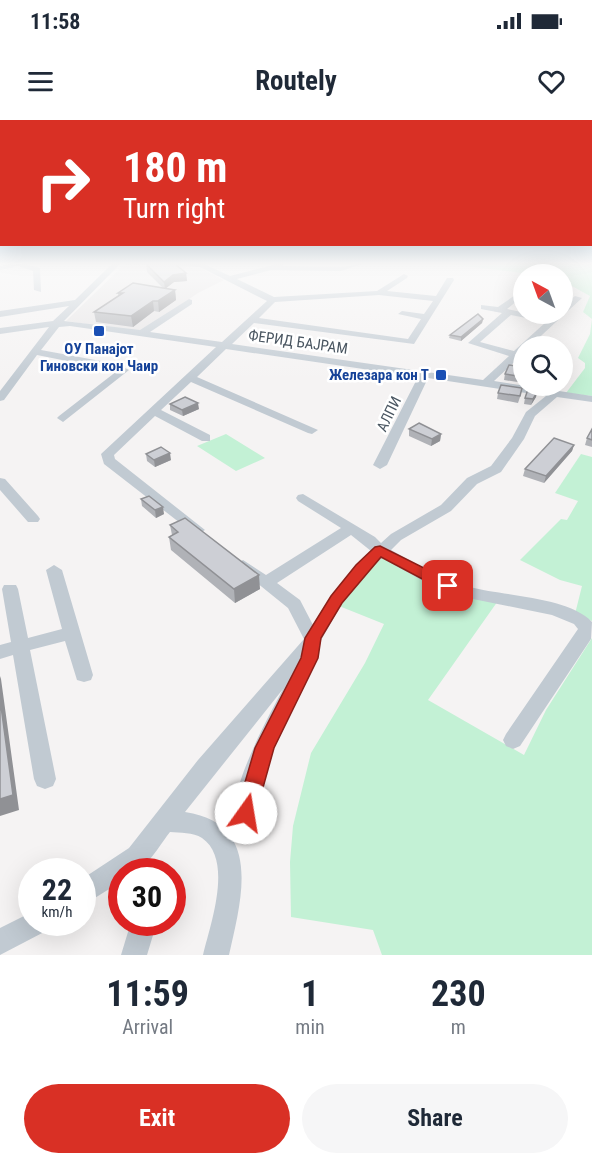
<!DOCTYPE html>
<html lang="en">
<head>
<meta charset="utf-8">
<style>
  body { margin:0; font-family:"Roboto Condensed",sans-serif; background:#f6f6f7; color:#1f2937; height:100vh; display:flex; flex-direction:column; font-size:22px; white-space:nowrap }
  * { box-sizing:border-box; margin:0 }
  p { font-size:20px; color:#747a83 }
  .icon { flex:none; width:33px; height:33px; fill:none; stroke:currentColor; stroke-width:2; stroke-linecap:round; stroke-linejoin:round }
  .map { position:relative; height:835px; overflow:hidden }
  .side { display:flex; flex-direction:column; background:#fff; flex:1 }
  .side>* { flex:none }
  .hud { position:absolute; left:0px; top:0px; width:592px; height:126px; box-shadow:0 6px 24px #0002; background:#d93025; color:#fff; overflow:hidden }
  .needle { width:39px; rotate:319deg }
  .fabs { position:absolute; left:513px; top:144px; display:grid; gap:12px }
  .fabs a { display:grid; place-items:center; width:60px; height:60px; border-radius:50%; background:#fff; box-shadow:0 6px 24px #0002; font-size:30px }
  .speed { position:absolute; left:18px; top:738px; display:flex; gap:12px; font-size:30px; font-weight:700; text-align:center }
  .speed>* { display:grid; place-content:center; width:78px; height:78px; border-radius:50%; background:#fff; box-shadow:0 6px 24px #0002; line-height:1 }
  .speed small { font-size:15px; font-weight:400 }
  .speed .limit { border:9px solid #d22; background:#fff; color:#111 }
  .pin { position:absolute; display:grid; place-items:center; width:51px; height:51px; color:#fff; margin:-26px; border-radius:12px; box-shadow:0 3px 9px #0006 }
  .me { position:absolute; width:66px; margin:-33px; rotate:13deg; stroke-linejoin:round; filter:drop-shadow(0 0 4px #0008) }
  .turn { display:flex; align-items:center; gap:21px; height:126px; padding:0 24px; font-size:27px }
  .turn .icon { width:78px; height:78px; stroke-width:2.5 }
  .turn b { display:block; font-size:42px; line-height:51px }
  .eta { display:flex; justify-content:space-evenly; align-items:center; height:102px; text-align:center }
  .eta b { font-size:36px; font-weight:700; line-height:42px }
  .primary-button { display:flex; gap:12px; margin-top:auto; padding:12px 24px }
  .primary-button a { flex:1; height:69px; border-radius:36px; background:#d93025; color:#fff; font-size:24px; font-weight:700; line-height:69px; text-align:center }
  .primary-button a+a { background:#f6f6f7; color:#1f2937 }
  .status { display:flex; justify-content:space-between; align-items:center; height:42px; padding:0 30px; background:#fff; direction:ltr }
  .status svg { height:16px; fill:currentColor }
  header { display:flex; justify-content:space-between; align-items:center; height:78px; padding:0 24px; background:#fff; font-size:27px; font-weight:700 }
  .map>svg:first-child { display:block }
  .education { fill:#e6e4e5 }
  .green { fill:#c3f1d5 }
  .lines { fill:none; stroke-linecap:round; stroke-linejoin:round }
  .minor { fill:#c1cad2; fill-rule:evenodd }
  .wall { fill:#b0b2b7 }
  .shaded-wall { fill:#909195 }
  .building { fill:#cdcfd5; stroke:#909195; stroke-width:1.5 }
  .route { fill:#d93025; stroke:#8d1f18; stroke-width:1.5 }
  .transit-dot { fill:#1a4fb4; stroke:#fff; stroke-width:2 }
  .labels { text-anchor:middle; stroke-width:5; stroke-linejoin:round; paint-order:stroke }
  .far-street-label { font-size:15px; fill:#4a5661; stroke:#fff }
  .far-transit-label { font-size:15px; font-weight:bold; fill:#164399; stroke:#fff }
</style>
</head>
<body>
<div class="status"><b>11:58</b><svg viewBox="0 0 49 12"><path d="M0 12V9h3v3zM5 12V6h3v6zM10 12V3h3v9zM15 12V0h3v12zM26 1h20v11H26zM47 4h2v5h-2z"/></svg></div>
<header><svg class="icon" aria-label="menu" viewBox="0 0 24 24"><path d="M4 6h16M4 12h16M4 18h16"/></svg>Routely<svg class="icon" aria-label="heart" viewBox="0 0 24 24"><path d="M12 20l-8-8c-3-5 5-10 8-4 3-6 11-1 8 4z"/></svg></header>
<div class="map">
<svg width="592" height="835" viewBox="0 0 592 835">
  <rect width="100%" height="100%" fill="#f5f3f3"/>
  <path class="education" d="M125 144H154L202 149 224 160 198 173 141 212 66 201Z"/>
  <path class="green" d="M449 144H592V276L566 273 585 248V243L578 238 590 214 592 199 583 192 590 176 563 161 562 154H530Z
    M226 314 265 338 236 351 197 326Z
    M581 334 592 337V501L575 494 582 466 560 460 520 440 561 399 567 400 578 381 555 373Z
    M380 431 438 462 500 478 428 580 524 635 546 590 592 518V835H382L373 810 291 797 290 742 293 706 311 633 365 543 384 504 334 484Z"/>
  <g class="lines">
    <path class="minor" d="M9 144H25L40 148 41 172 34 170 33 151 18 146 0 150V146Z
      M112 144H120L64 201 140 210 189 179 192 180V184L150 212 222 222 267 181 200 147 178 146 174 144H204L230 156 277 144H283V146L341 147 362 144 341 151 271 150 237 159 274 177 377 171 404 154 408 156 407 158 387 171 436 176 447 158H453L454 160 414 224 254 203 232 224 483 260 509 236 468 223 502 193 481 189V185L498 187 521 171H524V175L507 189 551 198 556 194H562V187L575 176 582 178 530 226H524V233L494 261 592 276V282L557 277 535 296 524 319 501 352 477 364 451 391 401 420 391 430C416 444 442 459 470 467 503 476 569 477 592 502L591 519 520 626 513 629 506 626 503 620 506 614 578 509 574 504 552 495 468 478 432 466 382 438 367 453 342 483 319 524 318 538C293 587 262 638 258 693L264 695 267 703 264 711 256 714 242 710C239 706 236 702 235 697 230 667 268 597 283 569L185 692C264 704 241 780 229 835H203C210 805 234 740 202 718 193 712 180 713 170 712 155 731 147 752 122 752V761L82 786V759L129 728 198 640 304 519 288 488 235 445 243 440 266 455 341 408 298 381 296 378 298 375 303 374 375 417 381 423 391 414 441 385 467 358 491 346 512 318 526 292 546 276 428 258 387 345 380 349 373 345 418 257 226 229 197 257 318 310 312 314 308 313 191 262 161 290 210 315V321H202L155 296 114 335 115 339 205 410 198 414 193 413 104 344 101 334 216 227 70 206 59 207 41 230 117 244 129 250 63 302 57 298 59 296 117 251 37 235 4 280 0 281V271L49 207 0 214V208L53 201 69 186 0 197V191L75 180ZM379 175 433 181 424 194 402 191 398 194 421 199 408 219 259 198 275 182ZM511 195 546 202 514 231 480 222ZM351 415 371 431C347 453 329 477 313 505L300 480 277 463Z
      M0 358 5 359 38 396 40 399 38 402H28L0 370Z
      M54 445 62 450 93 555 91 560 84 562 77 560 65 521 30 530 56 659 53 666 45 669 37 666 34 659 13 535 0 539V525L11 522 2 469 4 465H16L18 469 28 518 62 509 46 450Z
      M32 792V802H50L46 811 0 835V808Z
      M131 802H157L147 835H121Z"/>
  </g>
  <path class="wall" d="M146 144 186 153 187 161 174 162 166 168 175 170 176 180 159 192 154 191 133 207 96 202 94 192 118 176V173L163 168 147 152Z
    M483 199 482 203 461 221 449 218 450 215Z
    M524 247V263L504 260 505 254Z
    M498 273 521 274 518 283 497 279Z
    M536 277 531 285 524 284 525 278Z
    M170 284 199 289 183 296 170 290Z
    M409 309 441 314 440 321 431 326 409 316Z
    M592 309V327L585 325 587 318Z
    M574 325 572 331 544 363 523 356 525 349Z
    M146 334 171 340 155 347 147 341Z
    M141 379 164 394 156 398 142 386Z
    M170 405 260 469 235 483 171 430 169 417 172 415Z"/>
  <path class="shaded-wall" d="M186 153 187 161 174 162 165 169 164 162 173 155Z
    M175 170 176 180 159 192 158 181Z
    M153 181 154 191 133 207 131 196Z
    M483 199 482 203 461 221V217Z
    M538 271 536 277 531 285 533 279Z
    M198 283 199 289 183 296 182 290Z
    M441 314 440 321 431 326 432 319Z
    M574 325 572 331 544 363 546 356Z
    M170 333 171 340 155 347 154 340Z
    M163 387 164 394 156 398 155 390Z
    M259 455 260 469 235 483 234 469Z
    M0 556 1 559 19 690 0 696Z"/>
  <path class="building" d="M146 144H175L186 153 173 155 164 162Z
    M133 163 175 170 158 181H153L131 196 94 192 123 173H118Z
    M478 194 483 199 461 217 450 215Z
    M509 245 524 247V257L505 254Z
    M501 265 522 268 520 276 498 273Z
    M528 269 538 271 533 279 525 278Z
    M185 277 198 283 182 290 170 284Z
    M419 303 441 314 432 319 409 309Z
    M592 309V320L587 318Z
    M554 318 574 325 546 356 525 349Z
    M161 327 170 333 154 340 146 334Z
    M149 376 163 387 155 390 141 379Z
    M185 398 259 455 234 469 169 417 178 412 170 405Z
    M0 579 13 675 0 679Z"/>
  <linearGradient id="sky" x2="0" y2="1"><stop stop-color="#85c3ea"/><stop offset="0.55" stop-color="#fafafa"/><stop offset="1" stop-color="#fafafa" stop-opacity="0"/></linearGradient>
  <rect width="592" height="261" fill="url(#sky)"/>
  <path class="route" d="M380 426 454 463 456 466 454 470H443L381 437 342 483 321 518 318 538 274 628 254 700 246 703 239 700 236 693 255 628 301 538 305 518 331 476 356 445 375 427Z"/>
  <g class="transit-dot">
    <rect x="93" y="205" width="12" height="12" rx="3"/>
    <rect x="435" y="249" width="12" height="12" rx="3"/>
  </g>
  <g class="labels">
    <g class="far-street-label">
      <text transform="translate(298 222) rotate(8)" y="5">ФЕРИД БАЈРАМ</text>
      <text transform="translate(389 294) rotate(-64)" y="5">АЛПИ</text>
    </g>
    <g class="far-transit-label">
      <text x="99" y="234">ОУ Панајот<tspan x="99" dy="17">Гиновски кон Чаир</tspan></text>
      <text x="429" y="260" text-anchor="end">Железара кон Т</text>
    </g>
  </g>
</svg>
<div class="fabs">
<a><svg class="needle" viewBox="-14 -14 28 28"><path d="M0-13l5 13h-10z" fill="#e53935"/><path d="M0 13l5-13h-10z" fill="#747a83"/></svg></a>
<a><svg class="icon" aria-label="search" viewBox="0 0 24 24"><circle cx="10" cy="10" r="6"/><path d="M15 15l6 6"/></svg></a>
</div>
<div class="speed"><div>22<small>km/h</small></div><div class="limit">30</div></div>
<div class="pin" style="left:448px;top:466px;background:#d93025"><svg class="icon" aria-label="arrive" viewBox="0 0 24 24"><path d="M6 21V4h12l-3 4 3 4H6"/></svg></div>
<svg class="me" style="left:246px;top:693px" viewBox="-20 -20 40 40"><circle r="19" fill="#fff"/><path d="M0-13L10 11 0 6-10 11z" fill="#d93025"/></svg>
<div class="hud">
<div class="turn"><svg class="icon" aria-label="right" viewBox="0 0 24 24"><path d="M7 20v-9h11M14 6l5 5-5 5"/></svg><div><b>180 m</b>Turn right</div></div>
</div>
</div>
<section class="side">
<div class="eta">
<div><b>11:59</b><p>Arrival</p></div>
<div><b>1</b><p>min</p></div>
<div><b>230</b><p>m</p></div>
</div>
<div class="primary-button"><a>Exit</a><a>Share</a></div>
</section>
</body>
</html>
